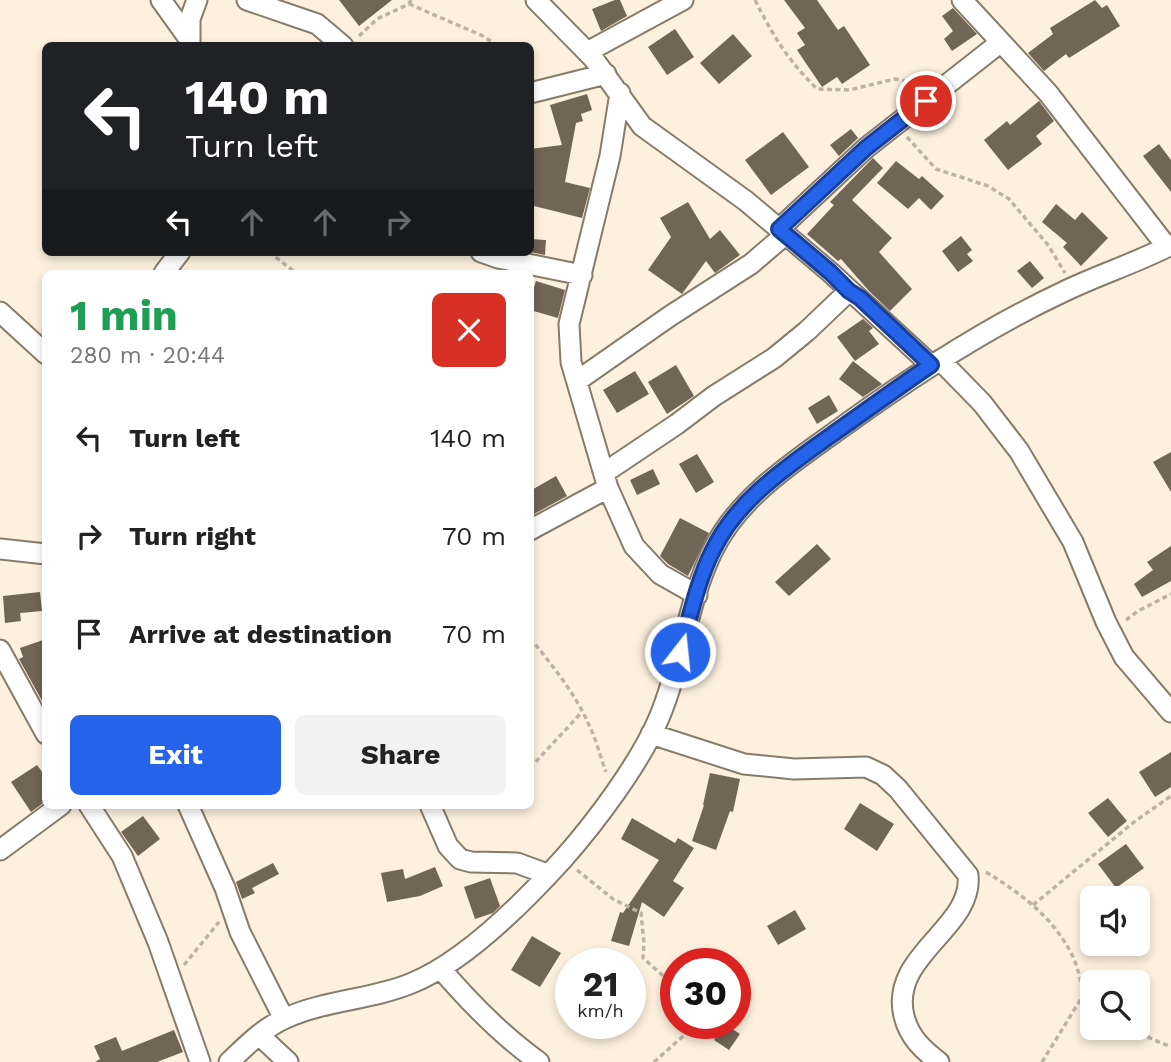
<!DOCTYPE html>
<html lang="en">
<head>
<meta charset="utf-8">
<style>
  body { margin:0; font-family:"Work Sans",sans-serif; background:#f2f2f2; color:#222; height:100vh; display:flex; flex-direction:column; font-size:26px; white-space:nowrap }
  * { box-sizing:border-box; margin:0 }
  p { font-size:23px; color:#767676 }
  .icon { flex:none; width:38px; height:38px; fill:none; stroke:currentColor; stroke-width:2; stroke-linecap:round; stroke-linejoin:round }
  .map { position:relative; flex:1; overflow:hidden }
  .drawer { position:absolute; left:42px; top:270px; width:492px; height:539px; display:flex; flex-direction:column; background:#fff; border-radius:10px; box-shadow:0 4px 10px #0003 }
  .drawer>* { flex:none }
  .banner { position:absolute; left:42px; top:42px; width:492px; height:214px; border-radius:10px; box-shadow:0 4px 10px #0003; background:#202124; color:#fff; overflow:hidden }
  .fabs { position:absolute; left:1080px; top:886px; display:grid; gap:14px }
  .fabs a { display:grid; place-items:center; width:70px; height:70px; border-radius:10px; background:#fff; box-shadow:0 4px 10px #0003; font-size:35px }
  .speed { position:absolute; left:555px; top:948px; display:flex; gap:14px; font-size:35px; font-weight:700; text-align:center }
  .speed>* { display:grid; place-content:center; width:91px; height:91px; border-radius:50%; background:#fff; box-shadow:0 4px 10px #0003; line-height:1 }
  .speed small { font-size:18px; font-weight:400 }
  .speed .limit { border:10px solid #d22; background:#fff; color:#111 }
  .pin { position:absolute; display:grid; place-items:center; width:60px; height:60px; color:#fff; margin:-30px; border:4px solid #fff; border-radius:50%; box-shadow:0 2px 7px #0007 }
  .me { position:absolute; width:77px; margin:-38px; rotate:16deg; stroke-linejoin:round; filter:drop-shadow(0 0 5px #0008) }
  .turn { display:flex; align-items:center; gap:24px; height:147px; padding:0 28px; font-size:32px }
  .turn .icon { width:91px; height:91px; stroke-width:2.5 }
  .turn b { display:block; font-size:49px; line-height:60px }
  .lanes { display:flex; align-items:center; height:66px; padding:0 28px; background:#0003; justify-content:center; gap:35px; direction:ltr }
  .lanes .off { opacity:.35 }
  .round { display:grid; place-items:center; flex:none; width:74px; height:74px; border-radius:10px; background:#f2f2f2 }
  .head { display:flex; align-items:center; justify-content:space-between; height:119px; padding:0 28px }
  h1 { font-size:42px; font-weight:700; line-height:52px; color:#1e9e55 }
  .action { display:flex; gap:14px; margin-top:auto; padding:14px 28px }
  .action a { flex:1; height:80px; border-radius:10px; background:#2563eb; color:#fff; font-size:28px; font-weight:700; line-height:80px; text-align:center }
  .action a+a { background:#f2f2f2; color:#222 }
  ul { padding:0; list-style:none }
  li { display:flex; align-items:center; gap:21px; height:98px; padding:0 28px }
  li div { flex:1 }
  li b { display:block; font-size:26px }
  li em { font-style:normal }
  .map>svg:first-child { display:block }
  .building { fill:#716555 }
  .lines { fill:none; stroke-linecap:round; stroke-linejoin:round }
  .minor-casing { stroke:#877b6a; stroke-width:23 }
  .path { stroke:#bdb2a4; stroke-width:3.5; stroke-dasharray:5 3.5; stroke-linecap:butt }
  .minor { stroke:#fff; stroke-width:19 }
  .route-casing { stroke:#184099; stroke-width:18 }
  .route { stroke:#2563eb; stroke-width:12 }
</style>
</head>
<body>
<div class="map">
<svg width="1171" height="1062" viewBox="0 0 1171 1062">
  <rect width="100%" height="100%" fill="#fef0de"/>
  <path class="building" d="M339 0H392L359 26Z
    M615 0H620L627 16 601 31 592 9Z
    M784 0H817L838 30 844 26 870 65 842 84 837 77 822 87 797 50 805 45 797 33 805 28Z
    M1095 0 1102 8 1107 5 1120 26 1069 58 1066 54 1044 71 1028 53 1053 34 1050 28Z
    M953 8 977 34 952 51 944 39 953 31 942 16Z
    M675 29 694 57 667 75 648 47Z
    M733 34 752 56 719 84 700 63Z
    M587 94 592 110 581 114 583 121 576 123 565 182 590 188 582 218 530 205V149L562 145 550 105Z
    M1039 101 1054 121 1036 136 1042 144 1008 170 984 140 1007 121 1010 125Z
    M851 129 858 138 839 156 830 145Z
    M783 132 809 167 771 195 745 160Z
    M1159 144 1171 160V192L1143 156Z
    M873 158 883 168 852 200 892 238 879 252 912 289 890 311 869 291 841 259 838 261 807 234 834 205 830 202Z
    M896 161 919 179 922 176 944 196 931 210 919 198 908 209 877 183Z
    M688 202 710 239 720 230 740 255 715 273 706 261 682 294 648 270 671 237 660 218Z
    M1056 204 1075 220 1082 212 1108 238 1081 266 1063 247 1067 243 1042 222Z
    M961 236 972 250 967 254 973 261 958 272 942 251Z
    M530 239 546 240 545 255 530 252Z
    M1030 261 1044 278 1032 288 1017 271Z
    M536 281 565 290 558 318 530 310V300Z
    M863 319 873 328 869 331 879 344 855 361 837 337Z
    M853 361 882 384 863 397 839 379Z
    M676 365 694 396 667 414 648 382Z
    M635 371 649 394 617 413 603 390Z
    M829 395 838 411 817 424 808 408Z
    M1171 452V492L1153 462Z
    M697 454 714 482 696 493 679 464Z
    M653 469 660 484 637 495 630 480Z
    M556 476 567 496 534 514 530 508V491Z
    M680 518 709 533 688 576 668 564 660 556Z
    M817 544 831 559 789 596 775 582Z
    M1171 546V581L1142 597 1134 584 1153 570 1147 562Z
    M40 592 42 611 20 613 21 621 5 623 3 596Z
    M46 639V708L19 659 23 657 20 648Z
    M1171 752V787L1155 797 1139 772Z
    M37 765 46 777V801L31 812 11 782Z
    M710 773 740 779 733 812 730 811 716 850 692 841 704 805H703Z
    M1108 798 1127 821 1108 837 1088 813Z
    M860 803 894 824 877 851 844 829Z
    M143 816 160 839 138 856 121 832Z
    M632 818 675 843 678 838 694 848 673 881 684 888 664 917 642 902 629 946 611 941 620 912 623 913 659 860 621 839Z
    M1126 844 1144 868 1116 888 1098 864Z
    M273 863 279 874 252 888 255 893 242 899 236 882Z
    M435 867 443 886 420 896 387 902 381 873 403 869 405 879Z
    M490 878 500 906 493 913 475 919 464 887Z
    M795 910 806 929 778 945 767 926Z
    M532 936 561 953 540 987 511 970Z
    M725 1024 740 1034 729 1050 714 1040Z
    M174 1030 183 1052 157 1062H95L100 1059 94 1046 116 1037 122 1051Z"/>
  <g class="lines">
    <g class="minor-casing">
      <path id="minor" d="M161 0 189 39
        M247 0 317 24 343 46
        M536 0 593 58 642 126 746 201 830 272 931 365
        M962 0 1048 93 1167 247
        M190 43V19L197 0
        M587 52 683 0
        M530 93 606 74
        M620 93 610 156 569 324 571 362 608 488 634 546 660 574 697 595
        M779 229 866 148 1001 42
        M481 252 498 258 582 275
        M164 273 180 252
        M0 312 46 354
        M940 360 982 403 1019 451 1073 542 1106 622 1124 657 1171 712
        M577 381 670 316 751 264 786 234
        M604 473 677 424 714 396 774 358 807 331 849 291
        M530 530 608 488
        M0 549 46 554
        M0 650 46 734
        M651 734 744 764 794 769 866 767 883 775 898 789 968 875C974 928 889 955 904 1016 909 1037 923 1050 939 1062
        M89 805 122 856 158 942 200 1062
        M188 805 225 888 240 932 284 1019
        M430 805 448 846 460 859 471 862 517 863 547 874
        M0 850 61 805
        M441 969C471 1004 501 1035 539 1062
        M259 1035 288 1062
        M229 1062C246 1046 263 1028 286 1018 325 1000 371 1000 412 983 466 961 524 902 563 859 595 823 640 763 659 718 682 664 687 603 713 550 740 495 797 460 845 425 914 375 986 328 1063 292 1098 275 1136 263 1171 245"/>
    </g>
    <path class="path" d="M755 0C773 36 788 60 817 89L849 90 895 79 918 84
      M409 4 483 36 498 46
      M359 36 377 19 409 4 411 0
      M907 137 936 169 988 186 1009 199 1048 245 1065 273
      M269 252 296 273
      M1126 620 1138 611 1171 594
      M530 638C552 665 575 693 589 725 596 739 600 756 606 772
      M530 768 582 712
      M577 870 613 899 641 913 644 943 643 958 676 987
      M986 872C1020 893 1052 916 1071 953 1081 971 1080 992 1092 1008
      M1033 905 1134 822 1171 796
      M184 965 219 922
      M1124 1027 1171 1047
      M654 1062 697 1024
      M1042 1062 1084 994"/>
    <use href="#minor" class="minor"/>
  </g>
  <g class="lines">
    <g class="route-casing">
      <path id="route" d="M680 652C690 618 697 582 713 550 737 500 787 467 830 436 864 412 897 388 931 365L860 298 849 291 830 272 779 229 866 148 926 101"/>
    </g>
    <use href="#route" class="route"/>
  </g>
</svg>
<div class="fabs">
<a><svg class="icon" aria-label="sound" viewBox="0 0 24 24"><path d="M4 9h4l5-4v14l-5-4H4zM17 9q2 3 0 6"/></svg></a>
<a><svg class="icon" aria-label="search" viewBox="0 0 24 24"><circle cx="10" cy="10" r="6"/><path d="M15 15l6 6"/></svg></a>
</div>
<div class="speed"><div>21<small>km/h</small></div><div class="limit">30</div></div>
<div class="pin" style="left:926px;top:101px;background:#d93025"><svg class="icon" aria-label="arrive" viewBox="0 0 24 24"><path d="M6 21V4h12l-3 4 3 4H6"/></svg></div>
<svg class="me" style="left:680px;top:652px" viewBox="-20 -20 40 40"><circle r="17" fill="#2563eb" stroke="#fff" stroke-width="3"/><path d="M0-11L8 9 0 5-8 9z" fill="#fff"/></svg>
<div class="banner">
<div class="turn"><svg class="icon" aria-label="left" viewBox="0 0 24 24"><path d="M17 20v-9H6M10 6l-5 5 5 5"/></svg><div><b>140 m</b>Turn left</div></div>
<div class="lanes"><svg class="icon" aria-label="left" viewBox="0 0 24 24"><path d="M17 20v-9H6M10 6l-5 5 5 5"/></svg><svg class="icon off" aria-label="ahead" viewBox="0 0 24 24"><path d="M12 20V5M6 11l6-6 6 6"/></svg><svg class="icon off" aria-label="ahead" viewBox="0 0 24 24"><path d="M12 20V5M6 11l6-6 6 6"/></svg><svg class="icon off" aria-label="right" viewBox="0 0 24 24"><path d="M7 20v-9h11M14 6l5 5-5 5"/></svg></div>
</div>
<section class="drawer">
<div class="head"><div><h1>1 min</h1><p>280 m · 20:44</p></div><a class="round" style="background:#d93025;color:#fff"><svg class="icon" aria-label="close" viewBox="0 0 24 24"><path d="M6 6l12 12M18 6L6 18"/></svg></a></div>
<ul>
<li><svg class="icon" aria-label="left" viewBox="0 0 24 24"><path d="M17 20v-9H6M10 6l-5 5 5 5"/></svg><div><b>Turn left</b></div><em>140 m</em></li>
<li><svg class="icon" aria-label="right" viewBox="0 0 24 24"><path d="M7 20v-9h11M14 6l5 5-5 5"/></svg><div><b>Turn right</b></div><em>70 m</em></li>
<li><svg class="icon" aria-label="arrive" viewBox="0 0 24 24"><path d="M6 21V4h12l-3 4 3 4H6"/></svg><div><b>Arrive at destination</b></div><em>70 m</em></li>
</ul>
<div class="action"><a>Exit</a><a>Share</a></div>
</section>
</div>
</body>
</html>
